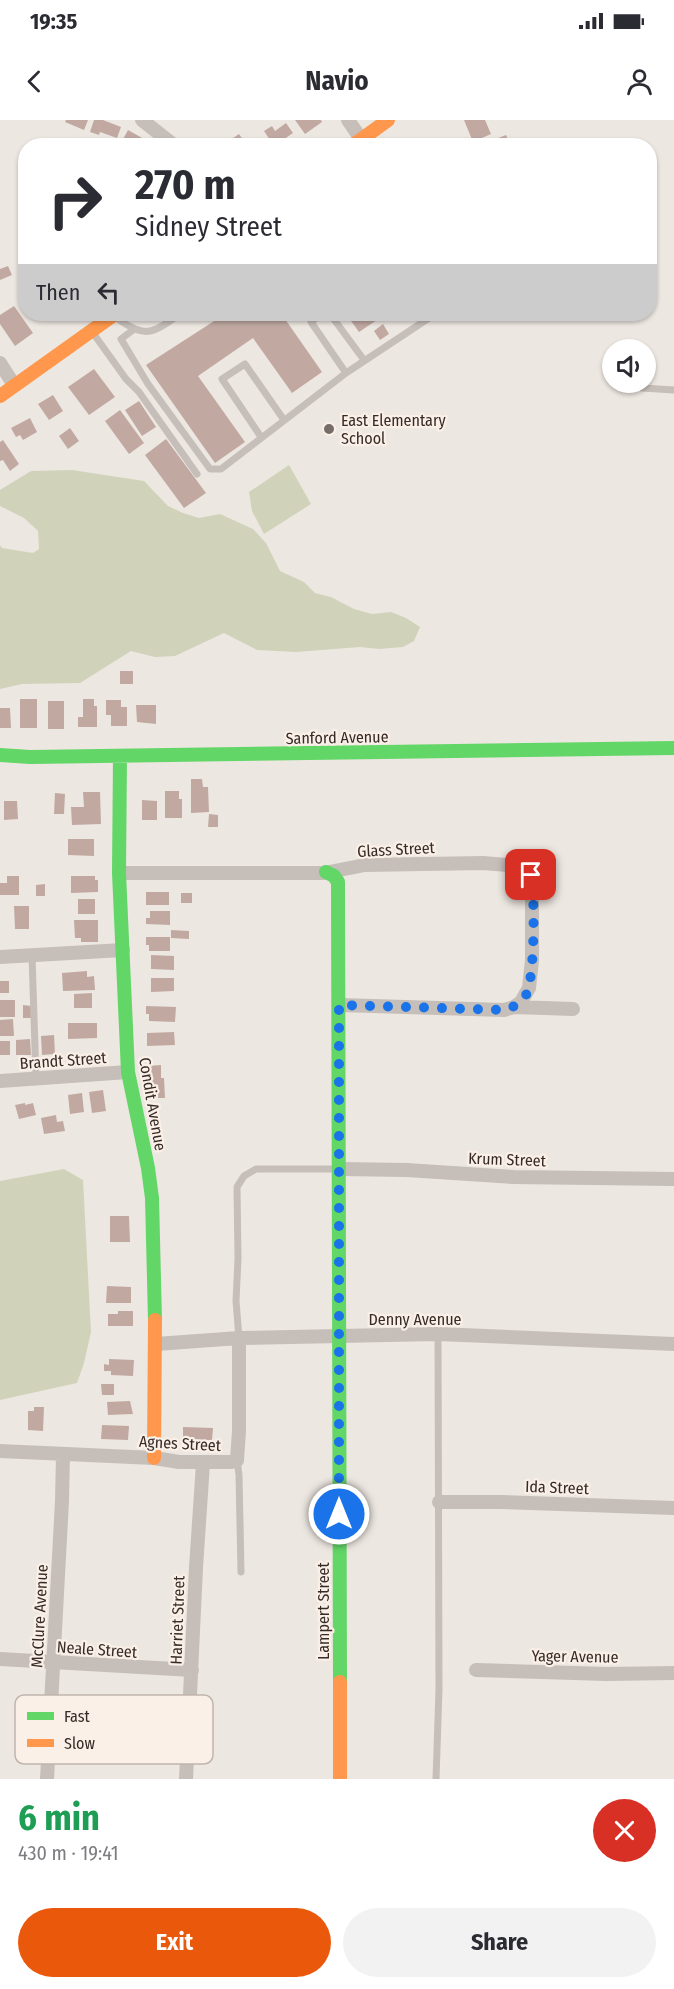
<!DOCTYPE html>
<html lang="en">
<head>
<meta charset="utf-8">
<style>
  body { margin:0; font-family:"Fira Sans Condensed",sans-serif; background:#f2f2f3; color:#2b2b33; height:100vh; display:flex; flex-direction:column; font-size:22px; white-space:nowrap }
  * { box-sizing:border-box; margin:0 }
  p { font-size:20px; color:#7c7c81 }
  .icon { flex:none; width:33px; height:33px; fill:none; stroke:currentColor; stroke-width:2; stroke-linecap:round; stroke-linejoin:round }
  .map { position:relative; height:1659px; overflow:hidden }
  .sheet { display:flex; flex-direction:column; background:#fff; flex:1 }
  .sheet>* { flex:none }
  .hud { position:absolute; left:18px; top:18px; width:639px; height:183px; border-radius:24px; box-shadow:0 2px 4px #0004; background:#fff; color:#2b2b33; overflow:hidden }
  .buttons { position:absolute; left:602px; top:219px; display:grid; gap:12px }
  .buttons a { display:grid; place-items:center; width:54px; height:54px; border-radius:50%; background:#fff; box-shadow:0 2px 4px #0004; font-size:30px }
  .pin { position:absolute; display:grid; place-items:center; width:51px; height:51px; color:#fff; margin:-26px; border-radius:12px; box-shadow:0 3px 9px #0006 }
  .me { position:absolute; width:66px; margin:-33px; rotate:0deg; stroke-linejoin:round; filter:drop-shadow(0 0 4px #0008) }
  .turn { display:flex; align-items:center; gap:21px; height:126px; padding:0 18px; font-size:27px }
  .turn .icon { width:78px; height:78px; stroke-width:2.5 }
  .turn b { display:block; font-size:42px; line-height:51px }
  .then { display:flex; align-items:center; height:57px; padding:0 18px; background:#0003; gap:12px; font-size:22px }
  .round { display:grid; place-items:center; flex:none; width:63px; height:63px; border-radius:32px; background:#f2f2f3 }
  .overview { display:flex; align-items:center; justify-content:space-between; height:102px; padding:0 18px }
  h1 { font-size:36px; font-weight:700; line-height:45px; color:#1e9e55 }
  .cta { display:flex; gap:12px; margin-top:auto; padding:12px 18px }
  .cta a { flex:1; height:69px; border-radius:36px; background:#ea580c; color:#fff; font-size:24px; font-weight:700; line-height:69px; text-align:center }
  .cta a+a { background:#f2f2f3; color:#2b2b33 }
  .status { display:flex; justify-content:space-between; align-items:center; height:42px; padding:0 30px; background:#fff; direction:ltr }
  .status svg { height:16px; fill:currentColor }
  header { display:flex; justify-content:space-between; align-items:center; height:78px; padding:0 18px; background:#fff; font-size:27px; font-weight:700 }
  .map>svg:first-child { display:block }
  .green { fill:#d0d3ba }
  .building { fill:#c1a9a2 }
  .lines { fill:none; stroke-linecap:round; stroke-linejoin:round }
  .lane { stroke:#c6beb9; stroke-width:7 }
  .street { stroke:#c6beb9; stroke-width:14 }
  .fast { stroke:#63d668; stroke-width:14 }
  .slow { stroke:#ff974d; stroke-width:14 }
  .route { stroke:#1a73e8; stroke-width:10; stroke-dasharray:0 18 }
  .poi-dot { fill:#776d68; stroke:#faf0e7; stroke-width:2 }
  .labels { text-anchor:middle; stroke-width:4.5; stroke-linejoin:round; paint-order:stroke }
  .poi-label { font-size:16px; fill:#372b27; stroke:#faf0e7; text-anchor:start }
  .street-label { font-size:16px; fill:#372b27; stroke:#faf0e7 }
  .key { fill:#faf0e7; stroke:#c0b5ad; stroke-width:1.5 }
  .key-label { font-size:16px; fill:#372b27 }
</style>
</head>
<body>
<div class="status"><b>19:35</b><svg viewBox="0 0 49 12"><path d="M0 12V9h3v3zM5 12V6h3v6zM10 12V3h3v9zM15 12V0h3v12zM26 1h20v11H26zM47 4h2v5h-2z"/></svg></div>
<header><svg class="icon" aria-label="back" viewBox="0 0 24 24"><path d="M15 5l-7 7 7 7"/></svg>Navio<svg class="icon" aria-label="person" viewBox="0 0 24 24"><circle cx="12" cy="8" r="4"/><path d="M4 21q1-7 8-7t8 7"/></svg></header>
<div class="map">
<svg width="674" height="1659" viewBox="0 0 674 1659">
  <rect width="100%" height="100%" fill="#ede7e1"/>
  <path class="green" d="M289 345 311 384 264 414 252 391 249 372Z
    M72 350 144 361 168 386 183 393 199 398 220 394 253 409 266 423 280 451 304 462 315 473 331 477 354 489 372 494 391 492 406 498 420 507 414 521 403 527 379 529 360 527 296 532 257 530 224 513 175 536 155 537 131 531 80 563 22 564 0 569V425L2 428 33 433 39 429 38 411 24 398 0 386V370L31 351Z
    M64 1049 83 1060 91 1212 84 1243 77 1263 0 1280V1061Z"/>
  <path class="building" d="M66 0H88L84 10 65 2Z
    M94 0H103L121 7 117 18 100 12 99 15 90 12Z
    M295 0H321L322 2 305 14Z
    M464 0H485L491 14 473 22Z
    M286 3 293 13 274 26 264 11 272 6 275 11Z
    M128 10 151 23 149 26H126L121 23Z
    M239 14 246 24 252 19 256 26H228L226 23Z
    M506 15 511 26H493L491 21Z
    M8 146 12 155 0 160V149Z
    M14 186 33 213 15 226 0 204V195Z
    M225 194H293L285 199 322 252 292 273 253 218 198 256 245 322 215 343 146 245Z
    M346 194H386L359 212Z
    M383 204 389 214 380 220 374 211Z
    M94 249 115 277 89 295 68 267Z
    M53 275 63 291 49 300 38 284Z
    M139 281 156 307 142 316 125 290Z
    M120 290 144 323 129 334 105 301Z
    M30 298 37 312 23 320 20 315 16 317 11 308Z
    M70 308 79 321 68 329 59 316Z
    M166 319 206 373 184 388 145 335Z
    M3 320 19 344 10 351 3 340 0 341V322Z
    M120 551H133V564H120Z
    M20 579H37V608H20Z
    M83 579H94V586H97V607H78V597H83Z
    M106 580H121V587H127V606H111V595H106Z
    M48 581H64V609H48Z
    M136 585H156V604L137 602Z
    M0 588H10L11 608H0Z
    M191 659H202L203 667H208L209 692 191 693Z
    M165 671H179V679H182V698H165Z
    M83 672H100L101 704 72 705 71 687H84Z
    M55 673 65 674 64 694H54Z
    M142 680 157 681V700H142Z
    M4 681H17L18 699 4 700Z
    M209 694 218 695V707H208Z
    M68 719H94V736L68 735Z
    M7 756H19V775H0V763H7Z
    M71 756H95V760H98V772L71 773Z
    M45 764V776H36V765Z
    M146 772H169V785H146Z
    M181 773H192V783H181Z
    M78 779H95V794H78Z
    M14 786H29V809H15Z
    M150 791H170V805L146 804V798H150Z
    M74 800H98V822H81V818H75Z
    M171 810 189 811V819L171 818Z
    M146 817H170V831H149V825H146Z
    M151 835 174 836V850L151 849Z
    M87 851V857L94 856 95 870 63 871 62 853Z
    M151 858H174V871L151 872Z
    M0 861H9V873H0Z
    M92 873V888H74V874Z
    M0 880H15V897H0Z
    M23 885 31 886V898H23Z
    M146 886 176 887 175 902 149 901V894H146Z
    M13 899 14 916H0V900Z
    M68 903H97V918L68 919Z
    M174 912 175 925 147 926V913Z
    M54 915 55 934 42 935 41 916Z
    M30 919 31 935H16V920Z
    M0 921H10V935H0Z
    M161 945V958H164L165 978H149L148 946Z
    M103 970 106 991 92 993 89 972Z
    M82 973 84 992 70 994 68 975Z
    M25 983V985L33 983 36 995 19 999 15 985Z
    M56 995 57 1002 63 1001 65 1011 44 1014 41 998Z
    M110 1096H129L130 1122H110Z
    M107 1166 131 1167V1183H106Z
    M118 1191H133V1206H108V1194H118Z
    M109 1239 134 1240 133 1256 111 1255V1251H104V1244L109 1245Z
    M101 1264H114V1275H102Z
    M130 1281 133 1294 108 1295 107 1282Z
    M34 1287H44L43 1311 28 1310V1291H34Z
    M102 1305 129 1306 128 1320 101 1319Z
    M183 1307 213 1308 212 1320H206V1325H183Z"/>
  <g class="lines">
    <path class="lane" d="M322 194 311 202 346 253
      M330 194 364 240
      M115 197C146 219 151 214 180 194
      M133 210 121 219 148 264 210 349H221L346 253 429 198 426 194
      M93 213 126 259 139 272 197 354
      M642 268 674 270
      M261 317 222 259 245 244 284 300
      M32 835 36 959
      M239 1218 236 1181 238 1139 237 1067 244 1056 256 1049H337
      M237 1340 239 1355 241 1452
      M436 1659 439 1569 438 1214"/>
    <path class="street" d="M142 0 175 26
      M348 0 361 19
      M0 243 14 265
      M119 753H324L365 745 483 743 518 746 527 749 531 755 532 761V840L529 868 521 882 514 887
      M0 837 123 830
      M340 885 504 890 514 887 573 889
      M0 961 128 952
      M340 1049 407 1050 513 1057 674 1059
      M156 1224 239 1218 438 1214 674 1224
      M0 1331 154 1338 179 1342H231L237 1340 239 1311V1218
      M439 1382H501L674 1388
      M0 1539 192 1550
      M476 1550 606 1554 674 1553
      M47 1659 62 1381 63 1335
      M186 1659 196 1448 203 1343"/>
    <path class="fast" d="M0 635 30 637 674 628
      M120 636 119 753 128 952 148 1048 152 1078 155 1200
      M326 752 334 756 338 762 340 1562"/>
    <path class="slow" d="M352 26 388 0
      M0 276 115 194
      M154 1338 155 1200
      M340 1562V1659"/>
  </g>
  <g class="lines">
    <path class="route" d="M339 1394V885L504 890C513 887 521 884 526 875 535 859 535 775 531 755"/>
  </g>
  <circle class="poi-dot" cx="329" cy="309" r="6"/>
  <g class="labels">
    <g class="poi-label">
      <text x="341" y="306">East Elementary<tspan x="341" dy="18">School</tspan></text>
    </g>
    <g class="street-label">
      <text transform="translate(337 617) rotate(-1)" y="6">Sanford Avenue</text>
      <text transform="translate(396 729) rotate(-3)" y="6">Glass Street</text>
      <text transform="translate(63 940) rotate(-4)" y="6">Brandt Street</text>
      <text transform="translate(153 984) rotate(80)" y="6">Condit Avenue</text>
      <text transform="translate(507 1039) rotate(2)" y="6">Krum Street</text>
      <text x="415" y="1205">Denny Avenue</text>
      <text transform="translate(180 1323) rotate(3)" y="6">Agnes Street</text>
      <text transform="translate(557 1367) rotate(2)" y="6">Ida Street</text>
      <text transform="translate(323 1491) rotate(-90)" y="6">Lampert Street</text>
      <text transform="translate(39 1496) rotate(-87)" y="6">McClure Avenue</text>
      <text transform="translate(177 1500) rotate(-88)" y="6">Harriet Street</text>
      <text transform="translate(97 1529) rotate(4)" y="6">Neale Street</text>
      <text transform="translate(575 1536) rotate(1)" y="6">Yager Avenue</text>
    </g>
  </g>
  <rect x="15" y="1575" width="198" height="69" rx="9" class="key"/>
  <rect x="27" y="1592" width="27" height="8" fill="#63d668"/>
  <rect x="27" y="1619" width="27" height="8" fill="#ff974d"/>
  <g class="key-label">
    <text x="64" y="1602">Fast</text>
    <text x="64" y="1629">Slow</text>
  </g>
</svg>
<div class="buttons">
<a><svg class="icon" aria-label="sound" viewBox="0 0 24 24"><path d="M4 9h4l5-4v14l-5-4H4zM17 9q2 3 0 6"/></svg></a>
</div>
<div class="pin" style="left:531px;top:755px;background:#d93025"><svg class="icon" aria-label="arrive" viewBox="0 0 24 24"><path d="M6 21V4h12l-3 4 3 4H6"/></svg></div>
<svg class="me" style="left:339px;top:1394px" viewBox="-20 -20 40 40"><circle r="17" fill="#1a73e8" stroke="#fff" stroke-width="3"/><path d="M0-11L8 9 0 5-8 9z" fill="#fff"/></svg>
<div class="hud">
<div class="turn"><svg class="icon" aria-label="right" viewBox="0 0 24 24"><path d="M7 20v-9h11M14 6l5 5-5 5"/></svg><div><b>270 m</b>Sidney Street</div></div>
<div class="then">Then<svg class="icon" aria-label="left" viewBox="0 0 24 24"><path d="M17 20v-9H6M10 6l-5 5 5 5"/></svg></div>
</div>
</div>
<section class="sheet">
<div class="overview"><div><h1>6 min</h1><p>430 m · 19:41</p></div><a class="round" style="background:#d93025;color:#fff"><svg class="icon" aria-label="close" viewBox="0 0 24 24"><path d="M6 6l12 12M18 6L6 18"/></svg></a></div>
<div class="cta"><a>Exit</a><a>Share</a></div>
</section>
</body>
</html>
